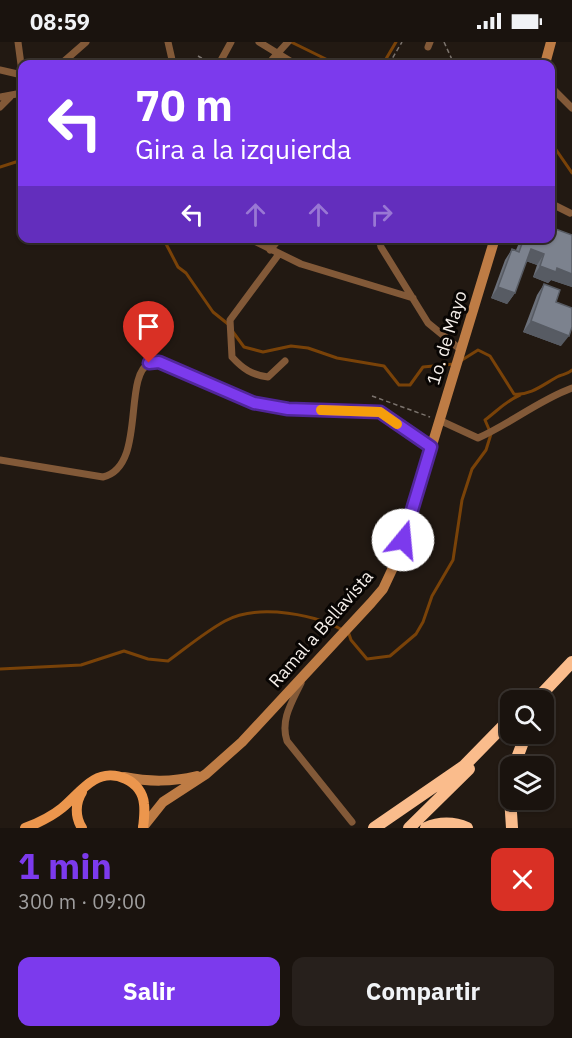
<!DOCTYPE html>
<html lang="es">
<head>
<meta charset="utf-8">
<style>
  body { margin:0; font-family:"IBM Plex Sans",sans-serif; background:#27201c; color:#f1f3f6; height:100vh; display:flex; flex-direction:column; font-size:22px; white-space:nowrap }
  * { box-sizing:border-box; margin:0 }
  p { font-size:20px; color:#9f9e9e }
  .icon { flex:none; width:33px; height:33px; fill:none; stroke:currentColor; stroke-width:2; stroke-linecap:round; stroke-linejoin:round }
  .map { position:relative; height:786px; overflow:hidden }
  .sheet { display:flex; flex-direction:column; background:#1a130e; flex:1 }
  .sheet>* { flex:none }
  .banner { position:absolute; left:18px; top:18px; width:537px; height:183px; border-radius:12px; box-shadow:0 2px 4px #0004,0 0 0 2px #38322e; background:#7c3aed; color:#fff; overflow:hidden }
  .fabs { position:absolute; left:500px; top:648px; display:grid; gap:12px }
  .fabs a { display:grid; place-items:center; width:54px; height:54px; border-radius:12px; background:#1a130e; box-shadow:0 2px 4px #0004,0 0 0 2px #38322e; font-size:30px }
  .pin { position:absolute; display:grid; place-items:center; width:51px; height:51px; color:#fff; margin:-62px -26px; border-radius:50% 50% 50% 0; rotate:-45deg; box-shadow:0 0 6px #0007 }
  .pin .icon { rotate:45deg }
  .me { position:absolute; width:66px; margin:-33px; rotate:17deg; stroke-linejoin:round; filter:drop-shadow(0 0 4px #0008) }
  .turn { display:flex; align-items:center; gap:21px; height:126px; padding:0 18px; font-size:27px }
  .turn .icon { width:78px; height:78px; stroke-width:2.5 }
  .turn b { display:block; font-size:42px; line-height:51px }
  .lanes { display:flex; align-items:center; height:57px; padding:0 18px; background:#0003; justify-content:center; gap:30px; direction:ltr }
  .lanes .off { opacity:.35 }
  .round { display:grid; place-items:center; flex:none; width:63px; height:63px; border-radius:12px; background:#27201c }
  .overview { display:flex; align-items:center; justify-content:space-between; height:102px; padding:0 18px }
  h1 { font-size:36px; font-weight:700; line-height:45px; color:#7c3aed }
  .primary-button { display:flex; gap:12px; margin-top:auto; padding:12px 18px }
  .primary-button a { flex:1; height:69px; border-radius:12px; background:#7c3aed; color:#fff; font-size:24px; font-weight:700; line-height:69px; text-align:center }
  .primary-button a+a { background:#27201c; color:#f1f3f6 }
  .status { display:flex; justify-content:space-between; align-items:center; height:42px; padding:0 30px; background:#1a130e; direction:ltr }
  .status svg { height:16px; fill:currentColor }
  .map>svg:first-child { display:block }
  .lines { fill:none; stroke-linecap:round; stroke-linejoin:round }
  .stream { stroke:#794208; stroke-width:3 }
  .path { stroke:#7c746e; stroke-width:1.5; stroke-dasharray:4.5 3; stroke-linecap:butt }
  .street { stroke:#825938; stroke-width:7 }
  .secondary { stroke:#be7c45; stroke-width:10 }
  .primary { stroke:#ec964d; stroke-width:10 }
  .highway { stroke:#fabc8c; stroke-width:12 }
  .wall { fill:#6b707a }
  .shaded-wall { fill:#575b63 }
  .building { fill:#7c828e; stroke:#575b63; stroke-width:1.5 }
  .route-casing { stroke:#51269a; stroke-width:15 }
  .route { stroke:#7c3aed; stroke-width:10 }
  .slow { stroke:#f59e0b; stroke-width:10 }
  .labels { text-anchor:middle; stroke-width:6; stroke-linejoin:round; paint-order:stroke }
  .street-label { font-size:18px; fill:#f5efea; stroke:#080503 }
</style>
</head>
<body>
<div class="status"><b>08:59</b><svg viewBox="0 0 49 12"><path d="M0 12V9h3v3zM5 12V6h3v6zM10 12V3h3v9zM15 12V0h3v12zM26 1h20v11H26zM47 4h2v5h-2z"/></svg></div>
<div class="map">
<svg width="572" height="786" viewBox="0 0 572 786">
  <rect width="100%" height="100%" fill="#221912"/>
  <g class="lines">
    <path class="stream" d="M291 0 336 22
      M383 22 396 0
      M550 99 572 131
      M0 125 22 118
      M163 196 178 225 186 231 213 270 228 282
      M233 290 244 305 263 310 291 304 308 306 337 316 384 324 399 343H410L423 325 454 322
      M462 318 478 308 490 314 514 352C531 354 545 341 559 334 564 332 568 332 572 328
      M0 627 81 623 124 609 148 617 168 619C186 606 205 590 225 579 258 561 319 572 349 592L351 598 367 617 390 614 416 592 423 580 432 554 453 518 462 458 472 427 486 408 491 392 485 378C497 369 506 359 520 353"/>
    <path class="path" d="M444 0 454 22
      M198 14 210 21
      M389 22 402 0
      M372 354 430 375"/>
    <path class="street" d="M18 0 22 30
      M168 0 173 22
      M259 0 295 22
      M428 5 430 0
      M61 22 86 0
      M219 22 231 0
      M268 22 288 0
      M0 28 22 33
      M550 44 572 66
      M0 55 22 51
      M0 65 10 55
      M550 161 570 171
      M248 196 301 222 413 256
      M379 196 381 205 428 281 461 308
      M270 208 280 196
      M279 212 230 278 232 315C243 327 252 333 268 335L285 319
      M439 378 478 396C510 382 539 358 572 346
      M0 418 103 435C147 425 122 333 150 321 153 320 156 320 159 320L254 361 288 367 380 371 431 405
      M301 641C292 660 280 678 287 699L352 780"/>
    <path class="secondary" d="M545 22 551 0
      M124 735C150 740 171 740 197 734
      M143 785 163 760 206 732 242 700 371 561 383 547 398 515 495 196"/>
    <path class="primary" d="M82 750C75 761 75 775 82 786
      M25 786C38 781 51 775 62 766 73 757 82 745 94 738 114 726 142 739 144 762 145 770 144 778 143 786"/>
    <path class="highway" d="M536 658 572 620
      M514 724 526 692
      M510 755 512 786
      M374 786 464 724 510 677
      M409 786 469 727
      M426 786C439 780 454 780 467 786"/>
  </g>
  <path class="wall" d="M572 193V245L551 238 548 241 533 235 537 223 526 219 515 251 507 262 491 256 505 218 512 207 516 208 521 196H550Z
    M544 242 556 260 561 304 523 290 537 253Z"/>
  <path class="shaded-wall" d="M531 207 544 212 537 223 523 218Z
    M540 224 557 226 572 232V245L551 238 548 241 533 235Z
    M498 245 515 251 507 262 491 256Z
    M531 279 569 294 561 304 523 290Z"/>
  <path class="building" d="M550 185 572 193V232L557 226 556 230 540 224 544 212 531 207 515 251 498 245 512 207 519 210 524 196H550Z
    M544 242 560 248 556 260 572 266V285L569 294 531 279Z"/>
  <g class="lines">
    <g class="route-casing">
      <path id="route" d="M149 321 159 320 254 361 288 367 380 370 431 405 403 498"/>
    </g>
    <use href="#route" class="route"/>
    <path class="slow" d="M321 368 380 370 397 382"/>
  </g>
  <g class="labels">
    <g class="street-label">
      <text transform="translate(447 296) rotate(-73)" y="6">1o. de Mayo</text>
      <text transform="translate(321 587) rotate(-49)" y="6">Ramal a Bellavista</text>
    </g>
  </g>
</svg>
<div class="fabs">
<a><svg class="icon" aria-label="search" viewBox="0 0 24 24"><circle cx="10" cy="10" r="6"/><path d="M15 15l6 6"/></svg></a>
<a><svg class="icon" aria-label="layers" viewBox="0 0 24 24"><path d="M12 4l9 5-9 5-9-5zM3 14l9 5 9-5"/></svg></a>
</div>
<div class="pin" style="left:149px;top:321px;background:#d93025"><svg class="icon" aria-label="arrive" viewBox="0 0 24 24"><path d="M6 21V4h12l-3 4 3 4H6"/></svg></div>
<svg class="me" style="left:403px;top:498px" viewBox="-20 -20 40 40"><circle r="19" fill="#fff"/><path d="M0-13L10 11 0 6-10 11z" fill="#7c3aed"/></svg>
<div class="banner">
<div class="turn"><svg class="icon" aria-label="left" viewBox="0 0 24 24"><path d="M17 20v-9H6M10 6l-5 5 5 5"/></svg><div><b>70 m</b>Gira a la izquierda</div></div>
<div class="lanes"><svg class="icon" aria-label="left" viewBox="0 0 24 24"><path d="M17 20v-9H6M10 6l-5 5 5 5"/></svg><svg class="icon off" aria-label="ahead" viewBox="0 0 24 24"><path d="M12 20V5M6 11l6-6 6 6"/></svg><svg class="icon off" aria-label="ahead" viewBox="0 0 24 24"><path d="M12 20V5M6 11l6-6 6 6"/></svg><svg class="icon off" aria-label="right" viewBox="0 0 24 24"><path d="M7 20v-9h11M14 6l5 5-5 5"/></svg></div>
</div>
</div>
<section class="sheet">
<div class="overview"><div><h1>1 min</h1><p>300 m · 09:00</p></div><a class="round" style="background:#d93025;color:#fff"><svg class="icon" aria-label="close" viewBox="0 0 24 24"><path d="M6 6l12 12M18 6L6 18"/></svg></a></div>
<div class="primary-button"><a>Salir</a><a>Compartir</a></div>
</section>
</body>
</html>
